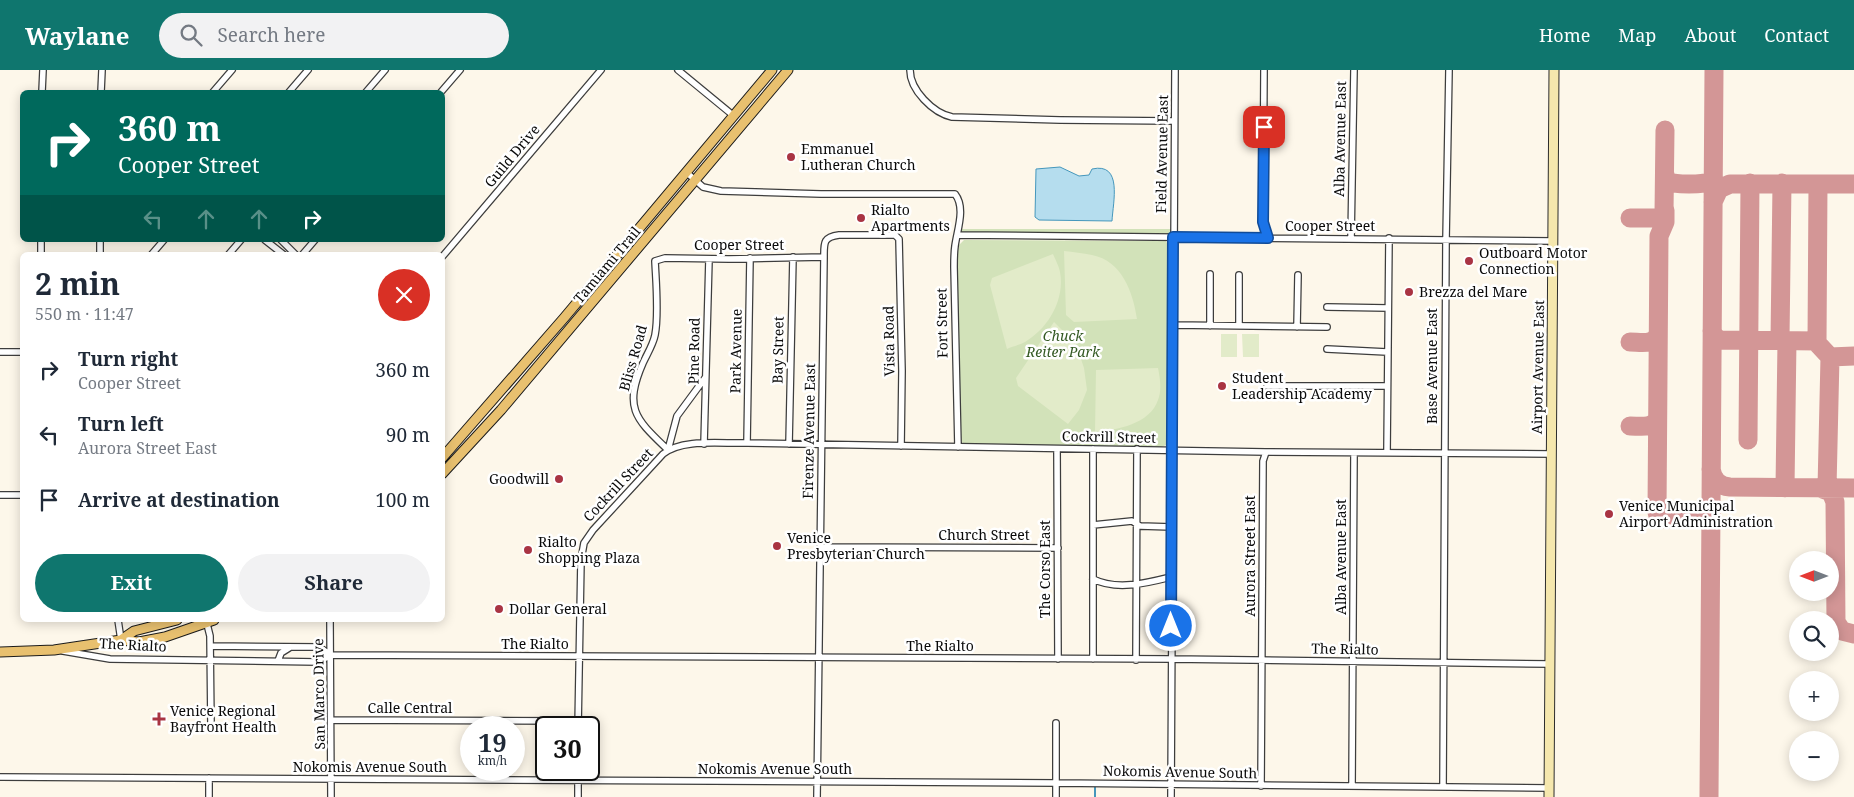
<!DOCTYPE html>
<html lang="en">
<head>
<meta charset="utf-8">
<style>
  body { margin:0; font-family:"Noto Serif",serif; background:#f2f2f3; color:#1f2937; height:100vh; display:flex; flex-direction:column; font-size:19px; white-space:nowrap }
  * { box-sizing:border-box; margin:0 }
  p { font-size:16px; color:#747a83 }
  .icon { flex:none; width:28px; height:28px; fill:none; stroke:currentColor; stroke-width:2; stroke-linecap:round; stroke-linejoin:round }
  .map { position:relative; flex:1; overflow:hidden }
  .panel { position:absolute; left:20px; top:182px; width:425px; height:370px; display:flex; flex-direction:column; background:#fff; border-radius:8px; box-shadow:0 2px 12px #0003 }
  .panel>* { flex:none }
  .top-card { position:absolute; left:20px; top:20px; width:425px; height:152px; border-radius:8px; box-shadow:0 2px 12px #0003; background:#00695c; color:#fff; overflow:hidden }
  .needle { width:32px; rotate:270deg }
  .buttons { position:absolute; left:1789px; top:481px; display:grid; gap:10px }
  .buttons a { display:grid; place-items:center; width:50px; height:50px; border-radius:50%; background:#fff; box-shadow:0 2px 12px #0003; font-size:25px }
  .speed { position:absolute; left:460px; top:646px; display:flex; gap:10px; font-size:25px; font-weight:700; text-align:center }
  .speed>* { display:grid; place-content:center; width:65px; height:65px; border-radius:50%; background:#fff; box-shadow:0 2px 12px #0003; line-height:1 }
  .speed small { font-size:12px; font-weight:400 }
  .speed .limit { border:2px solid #111; border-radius:8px; background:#fff; color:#111 }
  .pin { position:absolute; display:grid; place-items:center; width:42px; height:42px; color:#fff; margin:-21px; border-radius:10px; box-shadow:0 2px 8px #0006 }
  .me { position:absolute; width:55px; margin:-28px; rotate:0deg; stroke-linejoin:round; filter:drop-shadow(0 0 4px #0008) }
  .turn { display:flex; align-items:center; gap:18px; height:105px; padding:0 15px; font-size:22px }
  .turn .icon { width:65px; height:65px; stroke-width:2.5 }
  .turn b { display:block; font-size:35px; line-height:42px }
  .lanes { display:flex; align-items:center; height:48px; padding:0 15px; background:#0003; justify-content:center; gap:25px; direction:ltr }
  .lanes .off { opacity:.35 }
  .round { display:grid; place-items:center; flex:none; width:52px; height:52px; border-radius:26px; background:#f2f2f3 }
  .summary { display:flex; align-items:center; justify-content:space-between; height:85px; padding:0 15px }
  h1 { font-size:30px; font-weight:700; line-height:38px }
  .cta { display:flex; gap:10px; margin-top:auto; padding:10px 15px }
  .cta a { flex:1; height:58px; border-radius:30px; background:#0f766e; color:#fff; font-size:20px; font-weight:700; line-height:58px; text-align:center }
  .cta a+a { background:#f2f2f3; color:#1f2937 }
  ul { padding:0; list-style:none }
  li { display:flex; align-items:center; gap:15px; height:65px; padding:0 15px }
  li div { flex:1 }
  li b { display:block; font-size:19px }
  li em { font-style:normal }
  header { display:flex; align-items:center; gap:30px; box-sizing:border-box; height:70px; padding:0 25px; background:#0f766e; color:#fff }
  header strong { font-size:24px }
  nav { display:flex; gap:28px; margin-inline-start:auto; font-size:18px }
  .search { width:350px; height:45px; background:#f2f2f3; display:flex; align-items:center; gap:12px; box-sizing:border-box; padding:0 18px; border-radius:28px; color:#747a83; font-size:19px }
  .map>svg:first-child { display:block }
  .green { fill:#d2e2b9 }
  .pitch { fill:#e2ebc9 }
  .water { fill:#b5ddee; stroke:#4597bc }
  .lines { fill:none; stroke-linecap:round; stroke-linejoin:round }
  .stream { stroke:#4597bc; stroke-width:2 }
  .taxiway { stroke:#d39696; stroke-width:19 }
  .street-casing { stroke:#3d3d3d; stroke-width:8 }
  .secondary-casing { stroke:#2c2c2c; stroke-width:11 }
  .primary-casing { stroke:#1b1b1b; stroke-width:11 }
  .street { stroke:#fff; stroke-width:5.5 }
  .secondary { stroke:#f5e7ad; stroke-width:9 }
  .primary { stroke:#e8c06f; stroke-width:9 }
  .route-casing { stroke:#114b97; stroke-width:12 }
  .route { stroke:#1a73e8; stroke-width:9 }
  .poi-dot { fill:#a93443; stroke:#fff; stroke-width:2 }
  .labels { text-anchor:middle; stroke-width:5; stroke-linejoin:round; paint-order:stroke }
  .street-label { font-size:14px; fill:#0a0a0a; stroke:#fff }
  .poi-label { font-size:14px; fill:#0a0a0a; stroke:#fff; text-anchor:start }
  .park-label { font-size:14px; font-style:italic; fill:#335923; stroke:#fff }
</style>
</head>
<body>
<header>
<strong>Waylane</strong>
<div class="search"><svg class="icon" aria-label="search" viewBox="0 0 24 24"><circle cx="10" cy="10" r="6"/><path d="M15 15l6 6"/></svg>Search here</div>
<nav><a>Home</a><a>Map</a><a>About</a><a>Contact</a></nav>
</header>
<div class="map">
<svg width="1854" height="727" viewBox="0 0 1854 727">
  <rect width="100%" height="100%" fill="#fdf7ea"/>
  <path class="green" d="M960 159H1175L1172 174 1168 169 964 167 960 168Z
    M964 170 1166 171 1169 176 1168 372 1166 375 1159 378 964 374 959 369 957 187 959 175Z"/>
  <path class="pitch" d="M1064 181C1073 182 1083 183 1092 185 1122 191 1133 222 1137 249L1074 252 1066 245Z
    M1053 184C1055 189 1059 196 1060 202 1065 229 1049 258 1025 272 1020 275 1013 276 1007 279L990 215 992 208Z
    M1054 252 1076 274 1084 298 1087 320 1079 340 1068 354 1018 316 1016 308Z
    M1221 264H1237V287H1221Z
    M1242 264H1259V287H1243Z
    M1158 298C1160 308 1162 320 1158 330 1150 354 1117 360 1095 362L1096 300Z"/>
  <path class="water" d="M1060 97 1079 106 1089 105 1092 99C1123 92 1113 132 1112 151L1039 150 1035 147 1036 99Z"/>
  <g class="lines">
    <path class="stream" d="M1095 727V716"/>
    <path class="taxiway" d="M1665 105 1667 111C1674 115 1704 115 1711 111L1713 106
      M1818 114 1817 273 1830 287 1854 286
      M1713 132 1719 119 1730 114H1854
      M1665 140V152L1659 166 1657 442 1658 446 1663 449H1703L1708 452 1711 456
      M1630 148H1658L1664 143 1665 60
      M1712 261 1715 267 1720 270 1817 271
      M1780 270 1782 113
      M1630 272C1640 272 1654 276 1658 264
      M1630 356C1640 356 1653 359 1657 349
      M1748 370 1750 113
      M1711 399C1713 410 1719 416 1730 417L1854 418
      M1785 418 1787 270
      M1820 418 1831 422 1835 432 1836 552 1842 561 1854 564
      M1827 418 1830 287
      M1709 727 1714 0"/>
    <g class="street-casing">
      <path id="street" d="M678 0 734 46
        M910 0C910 20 933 43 952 47L1060 50 1174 51
        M1264 0 1263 152 1268 168
        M42 22 43 0
        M101 22 102 0
        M213 22 232 0
        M289 22 308 0
        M366 22 385 0
        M441 22 460 0
        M686 102 703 117 721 121 821 124H955C966 138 957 160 955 176 954 183 954 190 954 197L958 377
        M958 165 1553 171
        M1351 169 1354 0
        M265 170 284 185
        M281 170 296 185
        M41 185V170
        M100 185V170
        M151 185 164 170
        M228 185 241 170
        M302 185 315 170
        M442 187 601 0
        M1327 237 1388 238
        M1173 255 1327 257
        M1210 256V204
        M1239 256V205
        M1297 257 1298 205
        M1327 279 1387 282
        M0 282H22
        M1267 316H1387
        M747 373 750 188
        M704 374 709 189
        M789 374 793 187
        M1057 379 1058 589
        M1093 379V589
        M668 380C636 349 623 339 643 293 647 284 653 275 655 265 659 245 656 212 655 191L665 188 729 189 824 187
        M668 380 677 346 705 308
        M1387 383 1389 168
        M0 425H22
        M1093 455 1132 451 1140 456 1172 457
        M820 477 1058 478
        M1093 509C1117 521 1147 513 1171 507
        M118 550 121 570
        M206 550 210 566 211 656
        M330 550 331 727
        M211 576 319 577 331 585
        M63 581 110 589 318 592 331 585 1171 589 1550 594
        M1136 590 1137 379
        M278 591 281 583 289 578
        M332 650 578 651
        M1056 653V727
        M578 658 581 490 584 473 593 460 663 384C682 368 723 374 747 373L1266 382 1551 384
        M0 707 1056 713 1549 718
        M1261 716 1263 391 1266 382
        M1352 716 1354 383
        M1443 717 1446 170 1449 0
        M209 727V708
        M578 727V700
        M817 727 824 187C824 173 823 167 839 165H895L899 169 902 301 901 376
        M1171 727 1175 0"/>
    </g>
    <g class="secondary-casing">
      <path id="secondary" d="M1549 727 1554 0"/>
    </g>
    <g class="primary-casing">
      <path id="primary" d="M442 388 564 248 772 0
        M442 404 501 340 788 0
        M121 570 134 561 177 550
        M0 582 54 580 121 570 139 572 165 567 214 550"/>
    </g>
    <use href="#street" class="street"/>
    <use href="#secondary" class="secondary"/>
    <use href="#primary" class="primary"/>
  </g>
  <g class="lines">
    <g class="route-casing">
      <path id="route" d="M1171 556 1173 167 1268 168 1263 152 1264 57"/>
    </g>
    <use href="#route" class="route"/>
  </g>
  <g class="poi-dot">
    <circle cx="791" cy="87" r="5"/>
    <circle cx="861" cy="148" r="5"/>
    <circle cx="1469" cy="191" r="5"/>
    <circle cx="1409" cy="222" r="5"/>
    <circle cx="1222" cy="316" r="5"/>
    <circle cx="559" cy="409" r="5"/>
    <circle cx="1609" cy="444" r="5"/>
    <circle cx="777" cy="476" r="5"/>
    <circle cx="528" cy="480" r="5"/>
    <circle cx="499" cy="539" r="5"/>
    <path d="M156.5 641.5h5v5h5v5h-5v5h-5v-5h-5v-5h5z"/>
  </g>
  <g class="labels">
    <g class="street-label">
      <text transform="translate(1340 69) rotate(-89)" y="5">Alba Avenue East</text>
      <text transform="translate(1162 84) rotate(-89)" y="5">Field Avenue East</text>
      <text transform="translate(512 86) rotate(-50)" y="5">Guild Drive</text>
      <text x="1330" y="161">Cooper Street</text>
      <text x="739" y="180">Cooper Street</text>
      <text transform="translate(607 195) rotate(-50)" y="5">Tamiami Trail</text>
      <text transform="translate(942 253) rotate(-91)" y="5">Fort Street</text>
      <text transform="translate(889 271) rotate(-91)" y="5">Vista Road</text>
      <text transform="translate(778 280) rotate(-89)" y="5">Bay Street</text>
      <text transform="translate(694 281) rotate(-89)" y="5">Pine Road</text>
      <text transform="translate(736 281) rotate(-89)" y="5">Park Avenue</text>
      <text transform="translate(633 288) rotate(-74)" y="5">Bliss Road</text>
      <text transform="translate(1432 296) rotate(-90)" y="5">Base Avenue East</text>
      <text transform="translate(1538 297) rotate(-89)" y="5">Airport Avenue East</text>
      <text transform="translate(809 361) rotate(-89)" y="5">Firenze Avenue East</text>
      <text transform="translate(1109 367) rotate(1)" y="5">Cockrill Street</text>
      <text transform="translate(618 415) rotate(-47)" y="5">Cockrill Street</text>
      <text x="984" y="470">Church Street</text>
      <text transform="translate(1250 486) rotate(-90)" y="5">Aurora Street East</text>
      <text transform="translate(1341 487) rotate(-90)" y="5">Alba Avenue East</text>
      <text transform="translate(1045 499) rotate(-90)" y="5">The Corso East</text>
      <text x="535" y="579">The Rialto</text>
      <text transform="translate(133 575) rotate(3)" y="5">The Rialto</text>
      <text x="940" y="581">The Rialto</text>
      <text transform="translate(1345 579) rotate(1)" y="5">The Rialto</text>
      <text transform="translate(319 624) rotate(-91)" y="5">San Marco Drive</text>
      <text x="410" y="643">Calle Central</text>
      <text x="370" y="702">Nokomis Avenue South</text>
      <text x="775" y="704">Nokomis Avenue South</text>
      <text transform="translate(1180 702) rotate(1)" y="5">Nokomis Avenue South</text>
    </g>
    <g class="poi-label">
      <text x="801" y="84">Emmanuel<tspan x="801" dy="16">Lutheran Church</tspan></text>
      <text x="871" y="145">Rialto<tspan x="871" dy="16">Apartments</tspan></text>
      <text x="1479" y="188">Outboard Motor<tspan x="1479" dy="16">Connection</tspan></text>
      <text x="1419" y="227">Brezza del Mare</text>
      <text x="1232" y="313">Student<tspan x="1232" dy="16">Leadership Academy</tspan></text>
      <text x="549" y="414" text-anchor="end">Goodwill</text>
      <text x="1619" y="441">Venice Municipal<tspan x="1619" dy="16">Airport Administration</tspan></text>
      <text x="787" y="473">Venice<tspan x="787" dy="16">Presbyterian Church</tspan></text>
      <text x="538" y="477">Rialto<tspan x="538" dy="16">Shopping Plaza</tspan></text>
      <text x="509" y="544">Dollar General</text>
      <text x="170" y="646">Venice Regional<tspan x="170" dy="16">Bayfront Health</tspan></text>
    </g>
    <g class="park-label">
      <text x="1063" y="271">Chuck<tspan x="1063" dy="16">Reiter Park</tspan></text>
    </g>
  </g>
</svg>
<div class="buttons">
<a><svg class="needle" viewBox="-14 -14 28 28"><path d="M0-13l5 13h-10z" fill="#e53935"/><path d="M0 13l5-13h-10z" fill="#747a83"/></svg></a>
<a><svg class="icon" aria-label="search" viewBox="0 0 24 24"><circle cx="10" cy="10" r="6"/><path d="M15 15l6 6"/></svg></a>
<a>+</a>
<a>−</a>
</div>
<div class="speed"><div>19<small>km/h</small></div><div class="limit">30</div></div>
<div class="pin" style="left:1264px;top:57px;background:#d93025"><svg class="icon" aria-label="arrive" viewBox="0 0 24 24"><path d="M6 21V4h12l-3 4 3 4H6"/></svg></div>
<svg class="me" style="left:1171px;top:556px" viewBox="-20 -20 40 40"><circle r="17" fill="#1a73e8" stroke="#fff" stroke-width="3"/><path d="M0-11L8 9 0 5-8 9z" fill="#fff"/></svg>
<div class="top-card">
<div class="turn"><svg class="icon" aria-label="right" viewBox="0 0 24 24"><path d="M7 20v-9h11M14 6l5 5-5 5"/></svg><div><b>360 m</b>Cooper Street</div></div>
<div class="lanes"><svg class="icon off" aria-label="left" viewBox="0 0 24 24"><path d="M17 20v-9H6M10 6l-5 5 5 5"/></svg><svg class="icon off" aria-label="ahead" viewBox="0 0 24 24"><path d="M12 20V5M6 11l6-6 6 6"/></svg><svg class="icon off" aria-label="ahead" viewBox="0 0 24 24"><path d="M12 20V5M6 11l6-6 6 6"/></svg><svg class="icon" aria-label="right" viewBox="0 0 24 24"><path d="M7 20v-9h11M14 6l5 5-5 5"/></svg></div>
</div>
<section class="panel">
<div class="summary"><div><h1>2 min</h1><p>550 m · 11:47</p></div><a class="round" style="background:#d93025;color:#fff"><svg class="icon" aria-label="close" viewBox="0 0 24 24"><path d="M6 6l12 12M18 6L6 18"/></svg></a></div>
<ul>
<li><svg class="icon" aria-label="right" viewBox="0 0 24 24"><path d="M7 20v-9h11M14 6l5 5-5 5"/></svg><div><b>Turn right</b><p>Cooper Street</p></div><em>360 m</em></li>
<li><svg class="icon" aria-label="left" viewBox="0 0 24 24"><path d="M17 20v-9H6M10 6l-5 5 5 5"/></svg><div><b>Turn left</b><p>Aurora Street East</p></div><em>90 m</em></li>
<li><svg class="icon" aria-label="arrive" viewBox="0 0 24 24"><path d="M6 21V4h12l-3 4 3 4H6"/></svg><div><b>Arrive at destination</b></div><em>100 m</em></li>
</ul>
<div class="cta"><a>Exit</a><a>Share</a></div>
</section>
</div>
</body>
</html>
